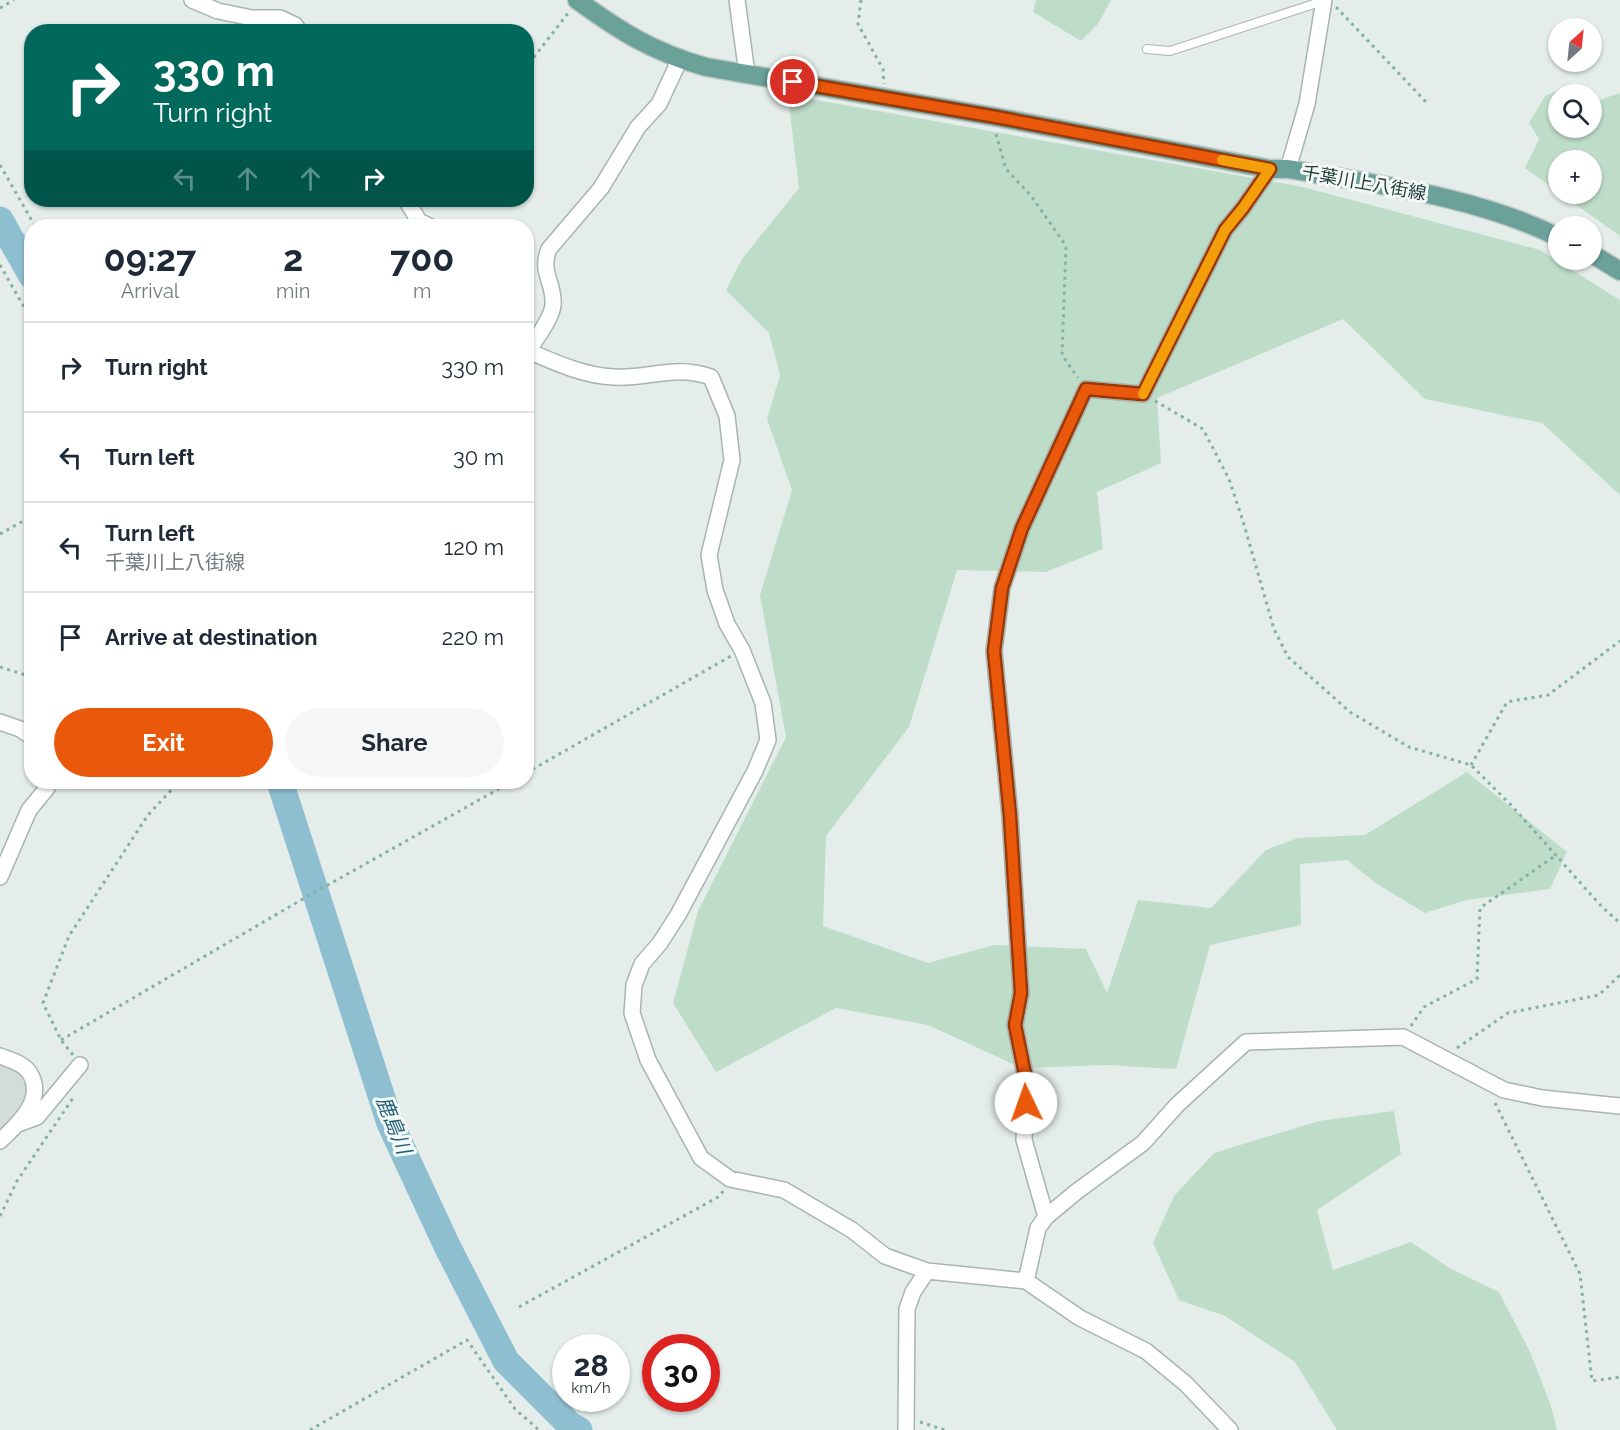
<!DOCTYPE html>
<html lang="en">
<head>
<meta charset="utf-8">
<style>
  body { margin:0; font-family:Raleway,"Noto Sans JP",sans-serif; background:#f6f6f7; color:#1f2937; height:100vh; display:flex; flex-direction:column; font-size:22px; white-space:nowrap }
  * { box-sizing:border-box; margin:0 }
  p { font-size:20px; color:#747a83 }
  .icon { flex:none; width:33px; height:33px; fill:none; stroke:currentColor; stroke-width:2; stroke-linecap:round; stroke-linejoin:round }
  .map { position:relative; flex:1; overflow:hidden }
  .drawer { position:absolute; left:24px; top:219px; width:510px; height:570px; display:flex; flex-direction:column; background:#fff; border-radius:24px; box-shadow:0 2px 4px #0004 }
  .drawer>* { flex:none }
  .banner { position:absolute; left:24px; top:24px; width:510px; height:183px; border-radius:24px; box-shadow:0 2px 4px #0004; background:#00695c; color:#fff; overflow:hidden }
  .needle { width:39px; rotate:27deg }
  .tools { position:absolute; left:1548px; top:18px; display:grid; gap:12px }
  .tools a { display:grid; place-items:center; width:54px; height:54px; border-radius:50%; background:#fff; box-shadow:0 2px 4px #0004; font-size:30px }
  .speed { position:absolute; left:552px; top:1334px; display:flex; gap:12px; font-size:30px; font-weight:700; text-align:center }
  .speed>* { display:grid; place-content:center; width:78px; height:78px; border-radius:50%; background:#fff; box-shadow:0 2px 4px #0004; line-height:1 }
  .speed small { font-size:15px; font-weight:400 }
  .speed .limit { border:9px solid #d22; background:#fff; color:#111 }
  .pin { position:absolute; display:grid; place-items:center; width:51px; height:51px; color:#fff; margin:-26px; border:3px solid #fff; border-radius:50%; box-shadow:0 2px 6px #0007 }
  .me { position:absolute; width:66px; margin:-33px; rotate:357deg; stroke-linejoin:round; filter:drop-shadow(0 0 4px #0008) }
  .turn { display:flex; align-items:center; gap:21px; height:126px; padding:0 30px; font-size:27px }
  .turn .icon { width:78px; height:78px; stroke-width:2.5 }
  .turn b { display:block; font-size:42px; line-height:51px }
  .lanes { display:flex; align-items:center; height:57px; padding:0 30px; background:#0003; justify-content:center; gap:30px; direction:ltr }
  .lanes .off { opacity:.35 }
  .eta { display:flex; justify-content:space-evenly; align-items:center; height:102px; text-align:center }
  .eta b { font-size:36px; font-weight:700; line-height:42px }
  .button { display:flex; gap:12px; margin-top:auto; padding:12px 30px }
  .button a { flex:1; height:69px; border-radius:36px; background:#ea580c; color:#fff; font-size:24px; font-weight:700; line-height:69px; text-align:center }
  .button a+a { background:#f6f6f7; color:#1f2937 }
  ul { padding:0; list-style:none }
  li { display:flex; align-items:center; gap:18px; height:90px; padding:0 30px; border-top:2px solid #e0e1e3 }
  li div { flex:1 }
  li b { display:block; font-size:22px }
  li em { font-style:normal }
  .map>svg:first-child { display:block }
  .built { fill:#d2ddd9 }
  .green { fill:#beddc9 }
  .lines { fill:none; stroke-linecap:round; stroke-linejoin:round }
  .river { stroke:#8ebfd0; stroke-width:27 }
  .service-casing { stroke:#a7b5b2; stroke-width:10 }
  .minor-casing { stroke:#a7b5b2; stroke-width:18 }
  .primary-casing { stroke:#c2c9c8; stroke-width:21 }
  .path { stroke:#85b0a7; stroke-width:3; stroke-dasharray:3 4.5; stroke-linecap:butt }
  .service { stroke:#fff; stroke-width:8 }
  .minor { stroke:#fff; stroke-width:15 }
  .primary { stroke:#6aa199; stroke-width:18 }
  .route-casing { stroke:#983908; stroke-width:15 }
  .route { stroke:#ea580c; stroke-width:10 }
  .slow { stroke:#f59e0b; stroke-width:10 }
  .labels { text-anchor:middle; stroke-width:6; stroke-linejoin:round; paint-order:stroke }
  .street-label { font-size:18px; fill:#243e3a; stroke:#f4f9f7 }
  .water-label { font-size:20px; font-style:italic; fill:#1f6079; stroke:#f4f9f7 }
</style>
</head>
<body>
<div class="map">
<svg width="1620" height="1430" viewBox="0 0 1620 1430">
  <rect width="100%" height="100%" fill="#e4edea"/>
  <path class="built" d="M0 1061 12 1065 28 1079 30 1096 0 1136Z"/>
  <path class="green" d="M1036 0H1111L1098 24 1081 41 1033 12Z
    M1569 85 1589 94H1558V128H1592V96L1599 100 1620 93V236L1561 194H1592V160H1558V192L1525 168 1539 139 1529 123 1545 96Z
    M788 95 1303 187 1540 250 1620 300V495L1542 423 1425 399 1343 319 1157 398 1161 463 1097 492 1103 549 1046 572 957 570 909 727 826 836 823 926 928 963 994 945 1086 949 1107 993 1138 900 1211 908 1266 850 1298 838 1365 835 1467 772 1567 852 1550 889 1467 900 1425 913 1377 884 1347 860 1300 864 1301 925 1210 945 1176 1069 1107 1065 1021 1068 928 1025 836 1008 716 1072 673 1003 698 911 786 737 760 595 792 490 767 419 780 375 769 333 726 290 742 259 799 188Z
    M1394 1111 1401 1154 1317 1210 1333 1270 1411 1242 1451 1269 1499 1292 1530 1352 1551 1406 1557 1430H1337L1295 1362 1225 1316 1179 1300 1153 1243 1174 1196 1214 1153 1319 1121Z"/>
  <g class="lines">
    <path class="river" d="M0 220 32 276
      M280 782 390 1123 447 1246 506 1361 570 1425 579 1430"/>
    <g class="service-casing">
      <path id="service" d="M1147 49 1170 51 1314 4 1320 0"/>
    </g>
    <g class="minor-casing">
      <path id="minor" d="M192 0 218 11 252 18H280L295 25 300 32
        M737 0 747 74
        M1288 169 1307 104 1324 0
        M406 200 419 221 429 226
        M526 350C554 362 584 376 614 377 650 379 674 364 711 377L727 416 732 460 709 555 715 590 727 624 742 650 763 703 768 740 755 771 678 915 660 943 642 964 634 985 632 1013 648 1060 701 1158 730 1179 784 1190 852 1230 885 1256 927 1271 1026 1281 1080 1318 1146 1351 1186 1384 1230 1430
        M528 351C536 339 552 318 553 305 555 283 539 272 549 249L601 188 638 127 659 104 680 59
        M0 722 20 729 32 737
        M0 877 29 810 47 788 48 782
        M0 1056C10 1060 23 1063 29 1072 47 1099 17 1125 0 1141
        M18 1124 37 1117 80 1065
        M1046 1217 1024 1140 1027 1084 1015 1025 1021 993 1019 961 1010 816 994 651 1002 588 1022 528 1086 389 1143 394 1225 230 1243 208 1270 169
        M1026 1281 1038 1228 1046 1217 1076 1192 1143 1143 1177 1105 1246 1042 1403 1037 1504 1090 1542 1098 1620 1106
        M906 1430 907 1309 913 1292 927 1271"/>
    </g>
    <g class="primary-casing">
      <path id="primary" d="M577 0C621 32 653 52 706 67L996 117 1270 169H1288C1379 185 1475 196 1558 237
        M1592 254 1620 271"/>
    </g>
    <path class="path" d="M861 0 858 24 883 69 884 84
      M1336 7 1426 102
      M0 8 14 0
      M526 57H534L569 12
      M996 134 1006 169 1032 197 1066 246 1062 355 1078 378
      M0 165 35 226
      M0 265 32 321
      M1155 401 1203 429 1229 479 1243 521 1274 629 1288 657 1350 712 1409 747 1471 765 1512 806 1601 906 1620 923
      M0 534 32 516
      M0 667 32 677
      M1471 765 1507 702 1548 695 1620 641
      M526 773 731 656
      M1411 1026 1424 1007 1477 979 1480 908 1555 856
      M61 1040 296 903 511 782
      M1457 1048 1508 1013 1599 995 1620 975
      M73 1055 61 1040 43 1003 69 936 148 815 179 782
      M1495 1103 1580 1274 1592 1381 1620 1377
      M0 1216 17 1181 73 1098
      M519 1307 720 1196 723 1191
      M920 1422 945 1430
      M310 1430 467 1340 515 1409 539 1430"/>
    <use href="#service" class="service"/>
    <use href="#minor" class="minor"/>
    <use href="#primary" class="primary"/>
  </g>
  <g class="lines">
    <g class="route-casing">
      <path id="route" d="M793 82 996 117 1270 169 1243 208 1225 230 1143 394 1086 389 1022 528 1002 588 994 651 1010 816 1021 993 1015 1025 1027 1084 1026 1103"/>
    </g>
    <use href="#route" class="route"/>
    <path class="slow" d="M1143 394 1225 230 1243 208 1270 169 1222 160"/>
  </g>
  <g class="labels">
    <g class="street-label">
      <text transform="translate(1364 183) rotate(10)" y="6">千葉川上八街線</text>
    </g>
    <g class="water-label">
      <text transform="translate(394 1125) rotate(68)" y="7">鹿島川</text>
    </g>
  </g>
</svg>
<div class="tools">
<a><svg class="needle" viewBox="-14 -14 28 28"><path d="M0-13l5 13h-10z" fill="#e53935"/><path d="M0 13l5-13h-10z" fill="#747a83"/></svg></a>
<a><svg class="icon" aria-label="search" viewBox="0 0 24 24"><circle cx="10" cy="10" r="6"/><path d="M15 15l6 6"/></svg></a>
<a>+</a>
<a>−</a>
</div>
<div class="speed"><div>28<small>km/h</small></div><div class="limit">30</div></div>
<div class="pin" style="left:793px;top:82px;background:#d93025"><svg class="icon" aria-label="arrive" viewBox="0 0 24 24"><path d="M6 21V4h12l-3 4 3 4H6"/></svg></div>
<svg class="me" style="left:1026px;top:1103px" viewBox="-20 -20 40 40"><circle r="19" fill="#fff"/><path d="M0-13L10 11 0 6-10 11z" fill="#ea580c"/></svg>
<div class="banner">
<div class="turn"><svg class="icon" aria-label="right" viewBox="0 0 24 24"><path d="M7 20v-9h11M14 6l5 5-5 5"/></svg><div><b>330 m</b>Turn right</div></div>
<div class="lanes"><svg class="icon off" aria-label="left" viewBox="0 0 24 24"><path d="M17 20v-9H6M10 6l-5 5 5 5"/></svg><svg class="icon off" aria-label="ahead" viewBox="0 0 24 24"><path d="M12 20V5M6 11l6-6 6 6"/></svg><svg class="icon off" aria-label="ahead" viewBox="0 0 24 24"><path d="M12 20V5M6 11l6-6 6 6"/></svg><svg class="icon" aria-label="right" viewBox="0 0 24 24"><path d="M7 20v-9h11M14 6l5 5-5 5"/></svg></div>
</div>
<section class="drawer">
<div class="eta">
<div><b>09:27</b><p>Arrival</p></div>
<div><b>2</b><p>min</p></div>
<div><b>700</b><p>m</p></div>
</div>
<ul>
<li><svg class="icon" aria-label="right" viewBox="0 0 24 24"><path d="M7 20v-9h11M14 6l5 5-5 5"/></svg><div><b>Turn right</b></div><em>330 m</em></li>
<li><svg class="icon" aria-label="left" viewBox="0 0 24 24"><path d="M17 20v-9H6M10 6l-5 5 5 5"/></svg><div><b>Turn left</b></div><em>30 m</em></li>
<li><svg class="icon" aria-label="left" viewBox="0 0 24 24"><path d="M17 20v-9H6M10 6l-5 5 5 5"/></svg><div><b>Turn left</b><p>千葉川上八街線</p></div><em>120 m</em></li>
<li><svg class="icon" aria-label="arrive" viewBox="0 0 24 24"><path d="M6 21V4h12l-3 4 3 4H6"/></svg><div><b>Arrive at destination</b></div><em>220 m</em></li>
</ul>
<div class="button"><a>Exit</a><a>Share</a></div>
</section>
</div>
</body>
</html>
